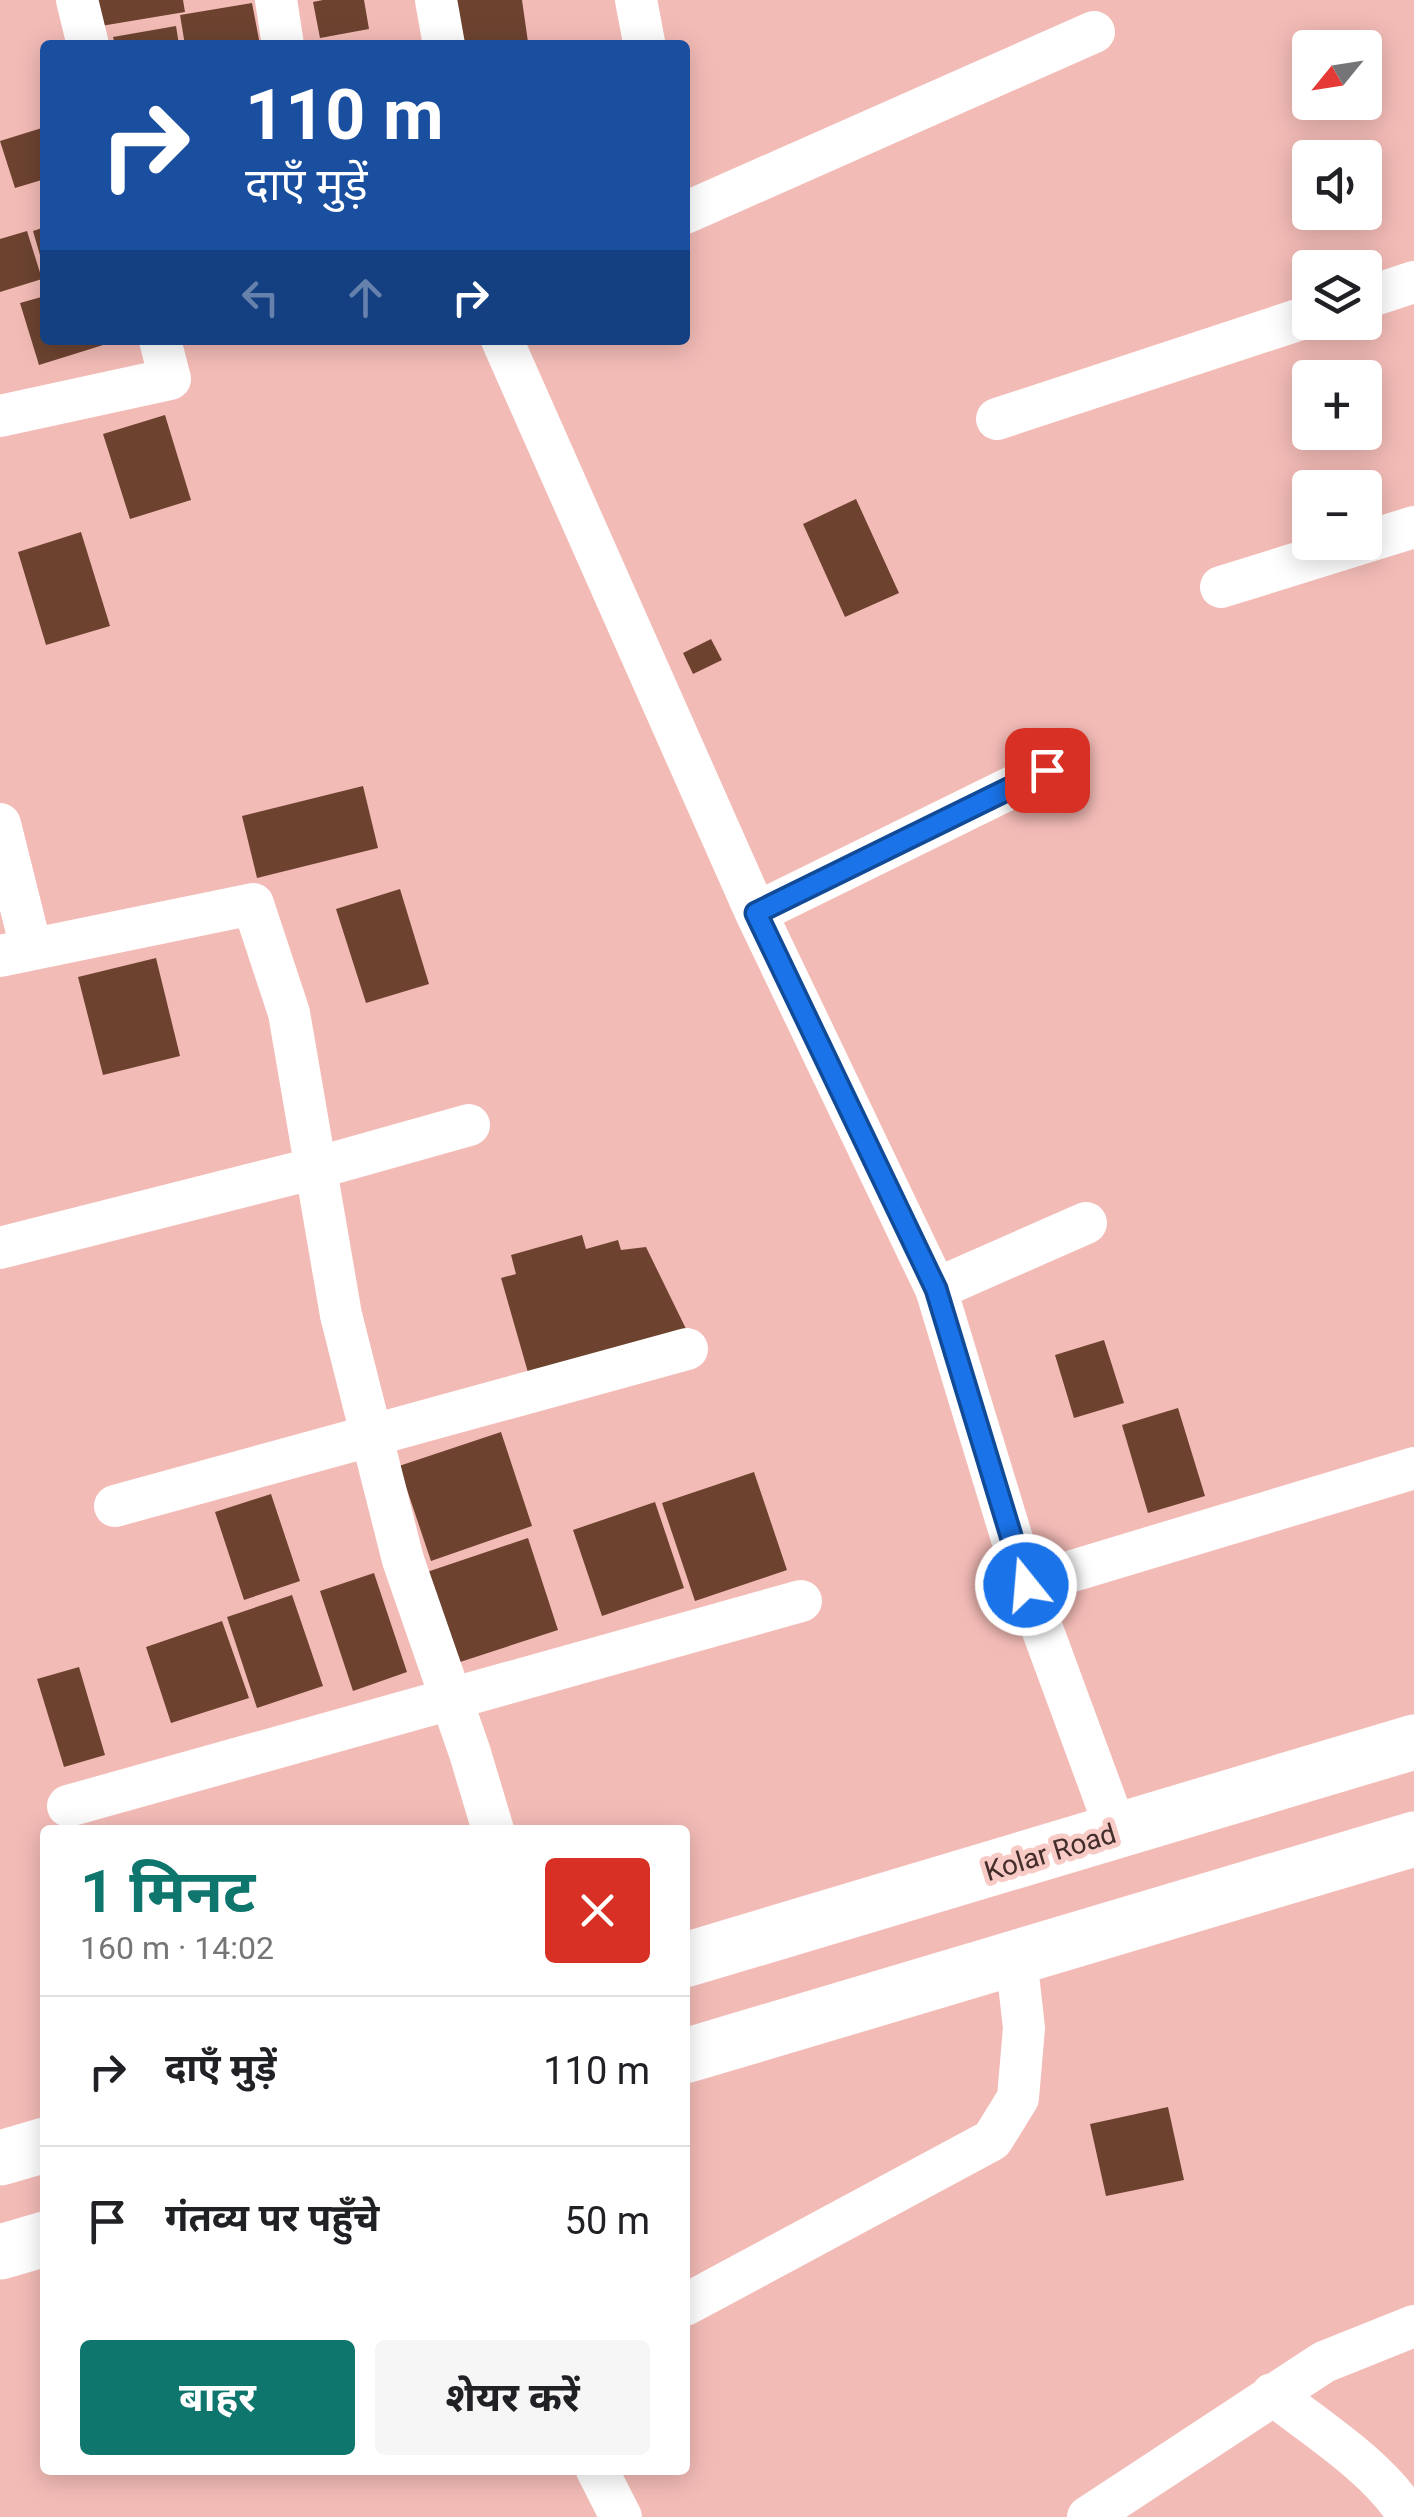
<!DOCTYPE html>
<html lang="hi">
<head>
<meta charset="utf-8">
<style>
  body { margin:0; font-family:Roboto,"Noto Sans Devanagari",sans-serif; background:#f6f6f6; color:#202124; height:100vh; display:flex; flex-direction:column; font-size:38px; white-space:nowrap }
  * { box-sizing:border-box; margin:0 }
  p { font-size:32px; color:#757577 }
  .icon { flex:none; width:55px; height:55px; fill:none; stroke:currentColor; stroke-width:2; stroke-linecap:round; stroke-linejoin:round }
  .map { position:relative; flex:1; overflow:hidden }
  .sheet { position:absolute; left:40px; top:1825px; width:650px; height:650px; display:flex; flex-direction:column; background:#fff; border-radius:10px; box-shadow:0 5px 25px #0003 }
  .sheet>* { flex:none }
  .hud { position:absolute; left:40px; top:40px; width:650px; height:305px; border-radius:10px; box-shadow:0 5px 25px #0003; background:#1a4fa0; color:#fff; overflow:hidden }
  .needle { width:65px; rotate:240deg }
  .controls { position:absolute; left:1292px; top:30px; display:grid; gap:20px }
  .controls a { display:grid; place-items:center; width:90px; height:90px; border-radius:10px; background:#fff; box-shadow:0 5px 25px #0003; font-size:50px }
  .pin { position:absolute; display:grid; place-items:center; width:85px; height:85px; color:#fff; margin:-42px; border-radius:20px; box-shadow:0 5px 15px #0006 }
  .me { position:absolute; width:110px; margin:-55px; rotate:343deg; stroke-linejoin:round; filter:drop-shadow(0 0 8px #0008) }
  .turn { display:flex; align-items:center; gap:35px; height:210px; padding:0 40px; font-size:45px }
  .turn .icon { width:130px; height:130px; stroke-width:2.5 }
  .turn b { display:block; font-size:70px; line-height:85px }
  .lanes { display:flex; align-items:center; height:95px; padding:0 40px; background:#0003; justify-content:center; gap:50px; direction:ltr }
  .lanes .off { opacity:.35 }
  .round { display:grid; place-items:center; flex:none; width:105px; height:105px; border-radius:10px; background:#f6f6f6 }
  .summary { display:flex; align-items:center; justify-content:space-between; height:170px; padding:0 40px }
  h1 { font-size:60px; font-weight:700; line-height:75px; color:#0f766e }
  .action { display:flex; gap:20px; margin-top:auto; padding:20px 40px }
  .action a { flex:1; height:115px; border-radius:10px; background:#0f766e; color:#fff; font-size:40px; font-weight:700; line-height:115px; text-align:center }
  .action a+a { background:#f6f6f6; color:#202124 }
  ul { padding:0; list-style:none }
  li { display:flex; align-items:center; gap:30px; height:150px; padding:0 40px; border-top:2px solid #e0e0e0 }
  li div { flex:1 }
  li b { display:block; font-size:38px }
  li em { font-style:normal }
  .map>svg:first-child { display:block }
  .building { fill:#6d4330 }
  .lines { fill:none; stroke-linecap:round; stroke-linejoin:round }
  .minor { stroke:#fff; stroke-width:42 }
  .secondary { stroke:#fff; stroke-width:55 }
  .route-casing { stroke:#114b97; stroke-width:25 }
  .route { stroke:#1a73e8; stroke-width:18 }
  .labels { text-anchor:middle; stroke-width:10; stroke-linejoin:round; paint-order:stroke }
  .street-label { font-size:28px; fill:#442e2c; stroke:#f9cbc7 }
</style>
</head>
<body>
<div class="map">
<svg width="1414" height="2517" viewBox="0 0 1414 2517">
  <rect width="100%" height="100%" fill="#f3bbb6"/>
  <path class="building" d="M96 0H183L185 12 101 26Z
    M323 0H364L369 29 320 38 313 2Z
    M449 0H522L528 42 455 45Z
    M252 3 260 45H185L180 15Z
    M176 26 179 45H115L113 37Z
    M45 127V179L15 188 0 141Z
    M45 227V269H44L33 231Z
    M27 231 42 279 0 292V239Z
    M45 296V340L116 341 39 365 20 303Z
    M165 415 191 500 130 519 103 434Z
    M856 499 899 593 845 617 803 524Z
    M81 532 110 626 46 645 18 552Z
    M711 639 722 660 693 674 683 653Z
    M363 786 378 848 257 878 242 816Z
    M400 889 429 984 366 1003 336 909Z
    M156 958 180 1056 103 1075 78 977Z
    M582 1235 586 1249 618 1240 621 1250 646 1247 690 1337 531 1383 501 1278 516 1274 511 1255Z
    M1104 1340 1124 1403 1074 1418 1055 1355Z
    M1178 1408 1205 1496 1148 1513 1122 1425Z
    M501 1432 532 1526 431 1561 399 1466Z
    M754 1472 787 1570 695 1601 662 1503Z
    M271 1494 300 1581 244 1600 215 1512Z
    M655 1502 684 1588 602 1616 573 1530Z
    M528 1538 558 1630 454 1664 424 1573Z
    M374 1573 407 1672 353 1691 320 1591Z
    M292 1595 323 1686 257 1708 227 1617Z
    M222 1621 249 1698 171 1723 146 1647Z
    M79 1667 105 1755 64 1767 37 1679Z
    M1168 2107 1184 2180 1106 2196 1090 2124Z"/>
  <g class="lines">
    <path class="minor" d="M77 0 88 45
      M276 0 283 45
      M436 0 444 45
      M636 0 644 42
      M685 213 1094 32
      M1365 298 1414 282
      M502 340 756 913 936 1289 1026 1585 1117 1832
      M0 416 170 379 160 340
      M997 419 1310 316
      M1221 587 1414 527
      M0 824 31 948
      M756 913 1047 770
      M0 956 253 904 289 1013 341 1315 403 1560 470 1753 493 1830
      M0 1248 316 1168 469 1125
      M936 1289 1086 1223
      M115 1506 687 1349
      M1026 1585 1414 1468
      M68 1806 801 1601
      M685 2305 992 2140 1018 2098 1024 2028 1016 1957
      M1272 2394C1316 2428 1381 2469 1409 2517
      M597 2470 621 2517
      M1088 2517 1324 2362 1414 2326"/>
    <path class="secondary" d="M685 1960 1414 1742
      M685 2056 1414 1839
      M0 2158 45 2145
      M0 2252 45 2239"/>
  </g>
  <g class="lines">
    <g class="route-casing">
      <path id="route" d="M1026 1585 936 1289 756 913 1047 770"/>
    </g>
    <use href="#route" class="route"/>
  </g>
  <g class="labels">
    <g class="street-label">
      <text transform="translate(1050 1852) rotate(-17)" y="10">Kolar Road</text>
    </g>
  </g>
</svg>
<div class="controls">
<a><svg class="needle" viewBox="-14 -14 28 28"><path d="M0-13l5 13h-10z" fill="#e53935"/><path d="M0 13l5-13h-10z" fill="#757577"/></svg></a>
<a><svg class="icon" aria-label="sound" viewBox="0 0 24 24"><path d="M4 9h4l5-4v14l-5-4H4zM17 9q2 3 0 6"/></svg></a>
<a><svg class="icon" aria-label="layers" viewBox="0 0 24 24"><path d="M12 4l9 5-9 5-9-5zM3 14l9 5 9-5"/></svg></a>
<a>+</a>
<a>−</a>
</div>
<div class="pin" style="left:1047px;top:770px;background:#d93025"><svg class="icon" aria-label="arrive" viewBox="0 0 24 24"><path d="M6 21V4h12l-3 4 3 4H6"/></svg></div>
<svg class="me" style="left:1026px;top:1585px" viewBox="-20 -20 40 40"><circle r="17" fill="#1a73e8" stroke="#fff" stroke-width="3"/><path d="M0-11L8 9 0 5-8 9z" fill="#fff"/></svg>
<div class="hud">
<div class="turn"><svg class="icon" aria-label="right" viewBox="0 0 24 24"><path d="M7 20v-9h11M14 6l5 5-5 5"/></svg><div><b>110 m</b>दाएँ मुड़ें</div></div>
<div class="lanes"><svg class="icon off" aria-label="left" viewBox="0 0 24 24"><path d="M17 20v-9H6M10 6l-5 5 5 5"/></svg><svg class="icon off" aria-label="ahead" viewBox="0 0 24 24"><path d="M12 20V5M6 11l6-6 6 6"/></svg><svg class="icon" aria-label="right" viewBox="0 0 24 24"><path d="M7 20v-9h11M14 6l5 5-5 5"/></svg></div>
</div>
<section class="sheet">
<div class="summary"><div><h1>1 मिनट</h1><p>160 m · 14:02</p></div><a class="round" style="background:#d93025;color:#fff"><svg class="icon" aria-label="close" viewBox="0 0 24 24"><path d="M6 6l12 12M18 6L6 18"/></svg></a></div>
<ul>
<li><svg class="icon" aria-label="right" viewBox="0 0 24 24"><path d="M7 20v-9h11M14 6l5 5-5 5"/></svg><div><b>दाएँ मुड़ें</b></div><em>110 m</em></li>
<li><svg class="icon" aria-label="arrive" viewBox="0 0 24 24"><path d="M6 21V4h12l-3 4 3 4H6"/></svg><div><b>गंतव्य पर पहुँचे</b></div><em>50 m</em></li>
</ul>
<div class="action"><a>बाहर</a><a>शेयर करें</a></div>
</section>
</div>
</body>
</html>
